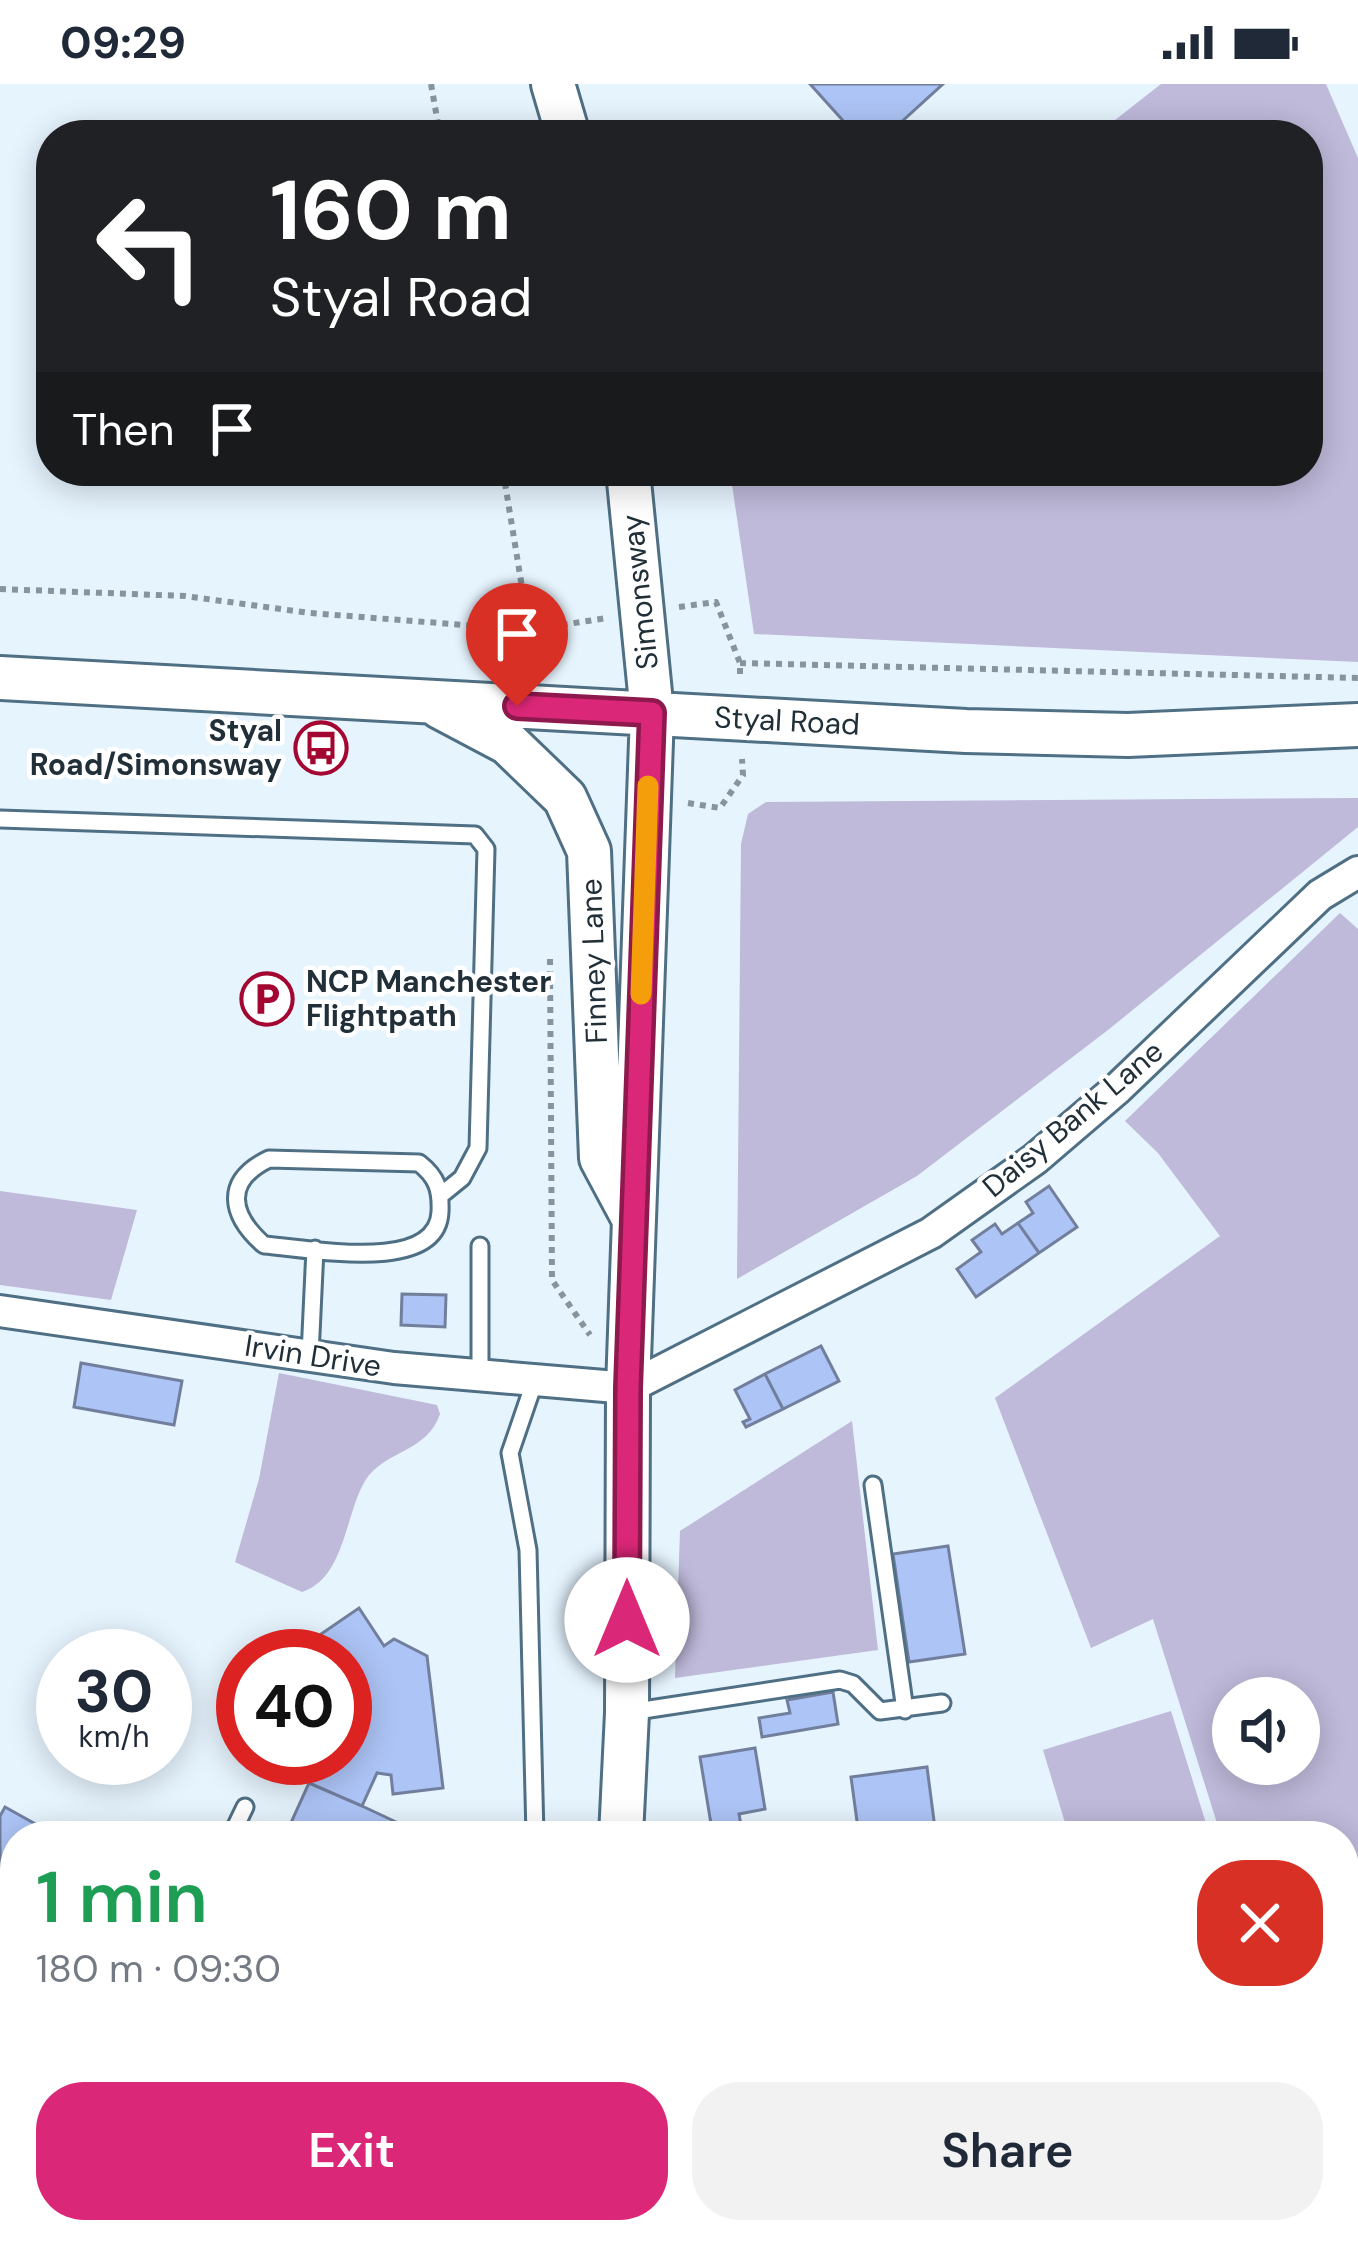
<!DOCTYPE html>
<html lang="en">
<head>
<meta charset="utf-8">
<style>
  body { margin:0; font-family:"DM Sans",sans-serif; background:#f2f2f3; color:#1f2937; height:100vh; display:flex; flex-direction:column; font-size:45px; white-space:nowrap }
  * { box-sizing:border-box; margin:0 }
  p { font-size:39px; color:#747a83 }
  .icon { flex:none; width:66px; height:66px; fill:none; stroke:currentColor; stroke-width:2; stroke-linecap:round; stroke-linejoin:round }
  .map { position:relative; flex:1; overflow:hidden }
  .details { position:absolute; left:0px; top:1737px; width:1359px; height:423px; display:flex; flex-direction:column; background:#fff; border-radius:48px 48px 0 0; box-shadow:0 6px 30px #0003 }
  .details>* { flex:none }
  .guide { position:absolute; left:36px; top:36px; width:1287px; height:366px; border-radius:48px; box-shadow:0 6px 30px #0003; background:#202124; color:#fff; overflow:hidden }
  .buttons { position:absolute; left:1212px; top:1593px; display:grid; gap:24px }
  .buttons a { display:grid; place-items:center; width:108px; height:108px; border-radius:50%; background:#fff; box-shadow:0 6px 30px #0003; font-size:60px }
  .speed { position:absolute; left:36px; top:1545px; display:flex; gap:24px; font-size:60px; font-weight:700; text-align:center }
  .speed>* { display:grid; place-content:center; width:156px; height:156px; border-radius:50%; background:#fff; box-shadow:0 6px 30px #0003; line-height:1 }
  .speed small { font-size:30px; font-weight:400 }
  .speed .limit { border:18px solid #d22; background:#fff; color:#111 }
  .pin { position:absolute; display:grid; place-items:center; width:102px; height:102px; color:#fff; margin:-123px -51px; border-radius:50% 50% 50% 0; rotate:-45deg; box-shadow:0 0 12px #0007 }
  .pin .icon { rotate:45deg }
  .me { position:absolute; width:132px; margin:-66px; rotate:0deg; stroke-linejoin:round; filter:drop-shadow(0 0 9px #0008) }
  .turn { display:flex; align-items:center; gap:42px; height:252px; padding:0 36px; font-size:54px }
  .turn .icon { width:156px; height:156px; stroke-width:2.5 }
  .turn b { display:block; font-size:84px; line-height:102px }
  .then { display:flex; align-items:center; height:114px; padding:0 36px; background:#0003; gap:24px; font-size:45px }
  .round { display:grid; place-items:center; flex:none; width:126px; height:126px; border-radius:48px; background:#f2f2f3 }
  .summary { display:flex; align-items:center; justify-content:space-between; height:204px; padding:0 36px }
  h1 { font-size:72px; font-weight:600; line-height:90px; color:#1e9e55 }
  .button { display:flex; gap:24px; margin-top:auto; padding:24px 36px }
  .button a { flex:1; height:138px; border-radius:48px; background:#db2777; color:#fff; font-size:48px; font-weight:600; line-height:138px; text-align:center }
  .button a+a { background:#f2f2f3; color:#1f2937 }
  .status { display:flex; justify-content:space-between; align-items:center; height:84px; padding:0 60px; background:#fff; direction:ltr }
  .status svg { height:33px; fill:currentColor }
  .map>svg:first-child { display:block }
  .green { fill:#bfb9da; fill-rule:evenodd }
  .building { fill:#adc4f6; stroke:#717f9d; stroke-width:3 }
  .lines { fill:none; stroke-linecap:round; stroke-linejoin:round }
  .lane-casing { stroke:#4f6f84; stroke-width:21 }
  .street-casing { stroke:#4f6f84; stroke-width:36 }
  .secondary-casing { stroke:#4f6f84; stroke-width:48 }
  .path { stroke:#86949e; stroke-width:6; stroke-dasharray:6 6; stroke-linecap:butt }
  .lane { stroke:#fff; stroke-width:15 }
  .street { stroke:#fff; stroke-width:30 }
  .secondary { stroke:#fff; stroke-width:42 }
  .rail { stroke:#46545d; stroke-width:9; stroke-dasharray:21 21; stroke-linecap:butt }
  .route-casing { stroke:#8e194d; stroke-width:30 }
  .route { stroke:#db2777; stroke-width:21 }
  .slow { stroke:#f59e0b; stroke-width:21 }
  .labels { text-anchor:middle; stroke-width:9; stroke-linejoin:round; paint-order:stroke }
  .street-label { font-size:30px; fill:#212f38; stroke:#fff }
  .poi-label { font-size:30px; font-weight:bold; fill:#212f38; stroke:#fff; text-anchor:end }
</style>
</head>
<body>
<div class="status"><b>09:29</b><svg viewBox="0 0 49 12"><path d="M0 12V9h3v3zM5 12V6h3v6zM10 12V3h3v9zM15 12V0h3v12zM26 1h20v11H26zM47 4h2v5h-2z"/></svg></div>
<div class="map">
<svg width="1358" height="2158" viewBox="0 0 1358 2158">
  <rect width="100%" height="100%" fill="#e6f4fe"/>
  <path class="green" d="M1161 0H1326L1358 74V578L754 550 730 387H1308V51H1096Z
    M1358 714V743L1108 946 917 1092 737 1195 741 760 748 730 766 718Z
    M1340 829 1358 845V1917L1344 1921V1752H1221L1153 1535 1091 1564 995 1314 1220 1152 1158 1069 1125 1037ZM1233 1614H1299V1680H1233Z
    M0 1107 137 1126 111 1216 0 1201Z
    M279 1289 437 1321 440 1330C427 1369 384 1366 365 1397 345 1430 345 1494 302 1508L235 1478 259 1395Z
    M852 1337 878 1566 675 1594 680 1447Z
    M1171 1627 1210 1752H1069L1043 1666Z
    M863 2145H1104L1081 2158H823Z"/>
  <path class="building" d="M810 0H943L887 51H856Z
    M1049 1102 1077 1143 1039 1169 1018 1139 1033 1129 1026 1118Z
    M1018 1139 1039 1169 976 1213 957 1185 981 1168 972 1156 995 1140 1002 1150Z
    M402 1210 446 1211 445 1243 401 1241Z
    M821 1262 839 1297 783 1325 765 1290Z
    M81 1279 182 1297 174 1341 74 1323Z
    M765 1290 783 1325 746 1343 743 1338 750 1335 735 1306Z
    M948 1462 965 1570 909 1578 893 1470Z
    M359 1524 384 1562 394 1555 427 1572 443 1704 393 1710 391 1691 377 1689 362 1722 309 1699 320 1674H345V1572H289Z
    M833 1608 838 1640 762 1653 759 1634 790 1629 787 1616Z
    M755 1664 765 1725 739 1730 743 1752H713L700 1673Z
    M927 1683 936 1752H859L851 1693Z
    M309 1699 362 1722 426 1752H285Z
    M5 1723 57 1752H15V1906L0 1933V1732Z"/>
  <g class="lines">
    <g class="lane-casing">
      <path id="lane" d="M0 735 475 751 486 765 478 1064 462 1094 441 1111
        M269 1075 419 1079C437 1093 441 1106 440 1128 437 1191 308 1164 264 1161 230 1131 223 1097 269 1075Z
        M480 1162V1292
        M310 1271 315 1165
        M534 1299 510 1369 528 1466 535 1752
        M873 1401 905 1626
        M630 1628 840 1596 853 1600 880 1627 942 1619
        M231 1752 245 1723
        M108 2158 172 2151 216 2158
        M337 2158 384 2145"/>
    </g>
    <g class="street-casing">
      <path id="street" d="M0 1227 394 1284 628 1304 931 1149 1035 1075 1118 1004 1320 811 1358 788"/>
    </g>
    <g class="secondary-casing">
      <path id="secondary" d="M553 0 568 51
        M0 594 966 647 1128 651 1358 641
        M440 623 508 659 565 714 589 767 601 1074 631 1130
        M621 1752 627 1629 628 1304 652 629 628 387
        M635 2145 639 2158"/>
    </g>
    <path class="path" d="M431 0 440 51
      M503 387 529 546 546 588
      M0 505 185 512 310 529 529 546 607 534
      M679 523 716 518 740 579V595
      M740 579 1358 594
      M688 719 720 724 743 691 742 675
      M550 875 552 1196 590 1251
      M0 2123 15 2120"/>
    <use href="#lane" class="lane"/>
    <use href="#street" class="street"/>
    <use href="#secondary" class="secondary"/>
    <path class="rail" d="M1344 1948 1358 1944
      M1344 1970 1358 1966
      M661 2158 708 2145
      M731 2158 776 2145"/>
  </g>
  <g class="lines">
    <g class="route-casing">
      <path id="route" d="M517 622 652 629 628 1304 627 1536"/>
    </g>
    <use href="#route" class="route"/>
    <path class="slow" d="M641 910 648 702"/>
  </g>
  <defs>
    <g id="bus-ring" transform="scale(2.7)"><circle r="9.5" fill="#fff" stroke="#a40632" stroke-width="1.5"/><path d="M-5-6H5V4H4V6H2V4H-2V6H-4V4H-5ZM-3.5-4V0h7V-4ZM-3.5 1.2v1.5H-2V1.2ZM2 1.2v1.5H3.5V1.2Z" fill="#a40632"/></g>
    <g id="parking-ring" transform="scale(2.7)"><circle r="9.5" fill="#fff" stroke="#a40632" stroke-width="1.5"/><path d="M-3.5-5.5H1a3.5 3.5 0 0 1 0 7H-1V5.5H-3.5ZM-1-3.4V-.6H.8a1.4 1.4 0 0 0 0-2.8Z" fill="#a40632"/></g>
  </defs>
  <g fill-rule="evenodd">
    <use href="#bus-ring" x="321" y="664"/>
    <use href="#parking-ring" x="267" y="915"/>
  </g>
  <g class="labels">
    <g class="street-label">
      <text transform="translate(640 508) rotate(-96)" y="10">Simonsway</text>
      <text transform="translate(787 637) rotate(3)" y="10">Styal Road</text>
      <text transform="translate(594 877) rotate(-92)" y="10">Finney Lane</text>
      <text transform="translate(1073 1035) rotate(-40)" y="10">Daisy Bank Lane</text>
      <text transform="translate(313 1272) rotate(9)" y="10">Irvin Drive</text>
    </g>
    <g class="poi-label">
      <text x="282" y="657">Styal<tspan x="282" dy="34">Road/Simonsway</tspan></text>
      <text x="306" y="908" text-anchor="start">NCP Manchester<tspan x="306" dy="34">Flightpath</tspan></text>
    </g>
  </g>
</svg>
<div class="buttons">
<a><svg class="icon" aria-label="sound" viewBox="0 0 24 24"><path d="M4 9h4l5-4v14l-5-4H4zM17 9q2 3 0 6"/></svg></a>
</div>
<div class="speed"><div>30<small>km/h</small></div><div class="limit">40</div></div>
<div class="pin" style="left:517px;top:622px;background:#d93025"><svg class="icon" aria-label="arrive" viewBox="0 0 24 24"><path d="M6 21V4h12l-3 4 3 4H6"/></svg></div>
<svg class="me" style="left:627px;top:1536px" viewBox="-20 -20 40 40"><circle r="19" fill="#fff"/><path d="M0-13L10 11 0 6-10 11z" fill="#db2777"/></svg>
<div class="guide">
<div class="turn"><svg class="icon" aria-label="left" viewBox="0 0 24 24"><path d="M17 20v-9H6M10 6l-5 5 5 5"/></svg><div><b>160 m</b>Styal Road</div></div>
<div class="then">Then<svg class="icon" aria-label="arrive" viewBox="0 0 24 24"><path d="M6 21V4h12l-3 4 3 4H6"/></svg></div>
</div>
<section class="details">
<div class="summary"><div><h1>1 min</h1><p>180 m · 09:30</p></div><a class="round" style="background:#d93025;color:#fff"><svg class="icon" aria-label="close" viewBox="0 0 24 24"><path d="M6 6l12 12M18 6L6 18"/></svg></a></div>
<div class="button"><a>Exit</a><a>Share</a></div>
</section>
</div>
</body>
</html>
